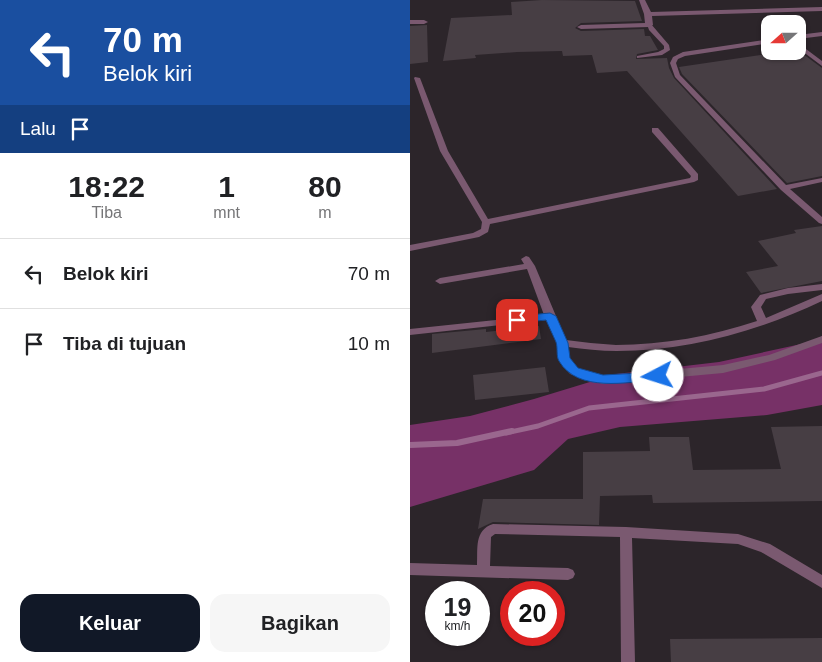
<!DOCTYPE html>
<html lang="id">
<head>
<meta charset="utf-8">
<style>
  body { margin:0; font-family:Helvetica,sans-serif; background:#f6f6f6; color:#202124; height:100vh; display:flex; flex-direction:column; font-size:19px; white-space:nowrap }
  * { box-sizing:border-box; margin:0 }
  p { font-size:16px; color:#757577 }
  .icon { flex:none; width:28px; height:28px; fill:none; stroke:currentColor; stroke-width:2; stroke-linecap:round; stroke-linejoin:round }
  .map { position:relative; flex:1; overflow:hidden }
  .details { display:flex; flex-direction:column; background:#fff; width:410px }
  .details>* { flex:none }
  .top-card { background:#1a4fa0; color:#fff; overflow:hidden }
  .needle { width:32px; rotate:249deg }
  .buttons { position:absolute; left:351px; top:15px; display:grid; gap:10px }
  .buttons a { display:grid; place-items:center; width:45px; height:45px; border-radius:10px; background:#fff; box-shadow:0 1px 4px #0004; font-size:25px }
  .speed { position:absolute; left:15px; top:581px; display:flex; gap:10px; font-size:25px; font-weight:700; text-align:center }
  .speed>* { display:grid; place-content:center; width:65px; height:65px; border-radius:50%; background:#fff; box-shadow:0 1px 4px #0004; line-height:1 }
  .speed small { font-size:12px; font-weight:400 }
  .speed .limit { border:8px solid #d22; background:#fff; color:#111 }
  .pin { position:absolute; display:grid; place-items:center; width:42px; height:42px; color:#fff; margin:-21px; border-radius:10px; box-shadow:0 2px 8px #0006 }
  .me { position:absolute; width:55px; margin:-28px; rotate:265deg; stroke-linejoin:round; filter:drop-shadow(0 0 4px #0008) }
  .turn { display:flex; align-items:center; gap:18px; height:105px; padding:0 20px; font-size:22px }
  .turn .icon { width:65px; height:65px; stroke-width:2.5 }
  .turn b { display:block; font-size:35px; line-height:42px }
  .then { display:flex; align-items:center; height:48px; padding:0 20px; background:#0003; gap:10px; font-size:19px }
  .eta { display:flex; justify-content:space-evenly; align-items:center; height:85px; text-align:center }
  .eta b { font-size:30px; font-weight:600; line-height:35px }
  .cta { display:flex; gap:10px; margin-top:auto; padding:10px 20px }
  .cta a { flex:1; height:58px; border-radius:15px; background:#111827; color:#fff; font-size:20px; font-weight:600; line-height:58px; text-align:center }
  .cta a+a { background:#f6f6f6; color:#202124 }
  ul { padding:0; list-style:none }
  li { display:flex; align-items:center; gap:15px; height:70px; padding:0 20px; border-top:1px solid #e0e0e0 }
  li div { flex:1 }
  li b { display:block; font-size:19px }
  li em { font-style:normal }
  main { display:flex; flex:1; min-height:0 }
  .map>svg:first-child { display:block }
  .forest { fill:#773167 }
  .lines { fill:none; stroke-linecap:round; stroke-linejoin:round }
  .stream-far1 { stroke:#9a678e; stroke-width:5 }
  .stream { stroke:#9a678e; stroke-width:6 }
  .building { fill:#473e44 }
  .lane { fill:#7a5970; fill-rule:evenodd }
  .street { fill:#7a5970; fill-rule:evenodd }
  .route { fill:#1a73e8; stroke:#114b97 }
</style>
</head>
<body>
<main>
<section class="details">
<div class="top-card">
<div class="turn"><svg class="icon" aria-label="left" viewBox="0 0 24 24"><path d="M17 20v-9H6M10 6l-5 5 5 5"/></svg><div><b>70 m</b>Belok kiri</div></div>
<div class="then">Lalu<svg class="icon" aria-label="arrive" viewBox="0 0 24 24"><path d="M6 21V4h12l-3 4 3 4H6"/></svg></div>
</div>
<div class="eta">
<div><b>18:22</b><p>Tiba</p></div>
<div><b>1</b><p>mnt</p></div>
<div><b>80</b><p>m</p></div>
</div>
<ul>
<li><svg class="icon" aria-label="left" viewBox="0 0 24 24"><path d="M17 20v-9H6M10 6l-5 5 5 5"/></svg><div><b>Belok kiri</b></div><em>70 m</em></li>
<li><svg class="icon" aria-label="arrive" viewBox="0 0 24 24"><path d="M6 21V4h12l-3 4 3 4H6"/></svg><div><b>Tiba di tujuan</b></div><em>10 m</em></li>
</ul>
<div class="cta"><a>Keluar</a><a>Bagikan</a></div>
</section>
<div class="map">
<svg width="412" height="662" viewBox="0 0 412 662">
  <rect width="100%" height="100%" fill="#2c252a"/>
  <path class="forest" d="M412 336V405L357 415 210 427 158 439 124 470 0 507V425L60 416 124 399 206 374 309 362 405 341Z"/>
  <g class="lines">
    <path class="stream-far1" d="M96 433 128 426 179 408 354 389 412 373"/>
    <path class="stream" d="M0 445 47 443 102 431"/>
  </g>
  <path class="building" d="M132 0 225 1 232 21 171 23 165 28 171 31 234 29 235 36H240L248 50 227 54 226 59 257 58 259 68 264 78 367 189 328 196 217 71 187 73 182 55 153 56 152 51 107 52 65 55 66 58 33 61 41 18 102 15 101 2Z
    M17 25 18 62 0 64V26Z
    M355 51H378L383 56 393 54 412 68V176L377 183 272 74 269 67 358 54Z
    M412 226V281L351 293 336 272 368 266 348 241 386 233 384 230Z
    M129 326 131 339 22 353V334L76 329V332Z
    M135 367 139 392 65 400 63 375Z
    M412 426V501L243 503 242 495 190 496 189 525 83 522 68 529 73 499H173V452L240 451 239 437H279L283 470 371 469 361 427Z
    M412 638V662H261L260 639Z"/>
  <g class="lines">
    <path class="lane" d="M237 24H241L259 45 260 50 252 55 227 58V56L248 52 254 49V46L239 30Z
      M412 32V36L388 39V35Z
      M360 39V43L275 56 268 59 266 63 270 75 376 185 412 178V182L380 189 412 217V224L409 223 371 190 265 77 260 63 263 57 273 52Z
      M388 43 412 61V66L388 48Z
      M5 77 10 78 38 151 78 219 280 178 281 176 242 132V128H248L288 174V180L284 182 80 224 78 232 69 237 0 251V245L63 233 71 229 72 222 30 151 4 78Z
      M116 256 119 257 125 266 156 340C172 342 189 344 206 345 253 345 302 336 347 321L341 307 350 295 378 288 412 284V290L378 294 356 299 351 307 356 318 412 294V301C349 331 278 351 207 351 190 351 174 349 158 347L159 358 168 368 193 376 313 365 359 355 412 336V343L365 360 313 373 193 384 160 374 149 359 147 343 137 320 0 335V329L134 315 117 269 30 284 25 281 30 278 114 264 111 259Z
      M83 524 216 527 328 534 360 544 412 575V588L351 552 328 544 222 538 225 662H211L210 537 85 534 81 537 80 566 158 568 163 570 165 574 163 578 158 580 0 575V563L67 565C68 549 64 530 83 524Z"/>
    <path class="street" d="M229 0H235L241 12 412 7V11L242 16 243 25 239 27 171 29 167 27 171 25 235 23 234 14Z
      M0 20H14L18 22 14 24H0Z"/>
  </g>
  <path class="route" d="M140 313 146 316 158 343 160 358 168 368 193 375 248 372 254 376 248 380C217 382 168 393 149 361 146 356 148 348 146 342 143 335 139 327 136 320L107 323 102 320 107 316Z"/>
</svg>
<div class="buttons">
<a><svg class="needle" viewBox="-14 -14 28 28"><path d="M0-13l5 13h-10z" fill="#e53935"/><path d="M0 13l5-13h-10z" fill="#757577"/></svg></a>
</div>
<div class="speed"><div>19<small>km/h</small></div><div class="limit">20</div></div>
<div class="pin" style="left:107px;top:320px;background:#d93025"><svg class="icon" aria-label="arrive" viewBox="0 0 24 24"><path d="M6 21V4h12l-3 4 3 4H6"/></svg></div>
<svg class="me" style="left:248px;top:376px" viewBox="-20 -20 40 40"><circle r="19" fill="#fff"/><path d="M0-13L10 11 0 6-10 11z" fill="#1a73e8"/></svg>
</div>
</main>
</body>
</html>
